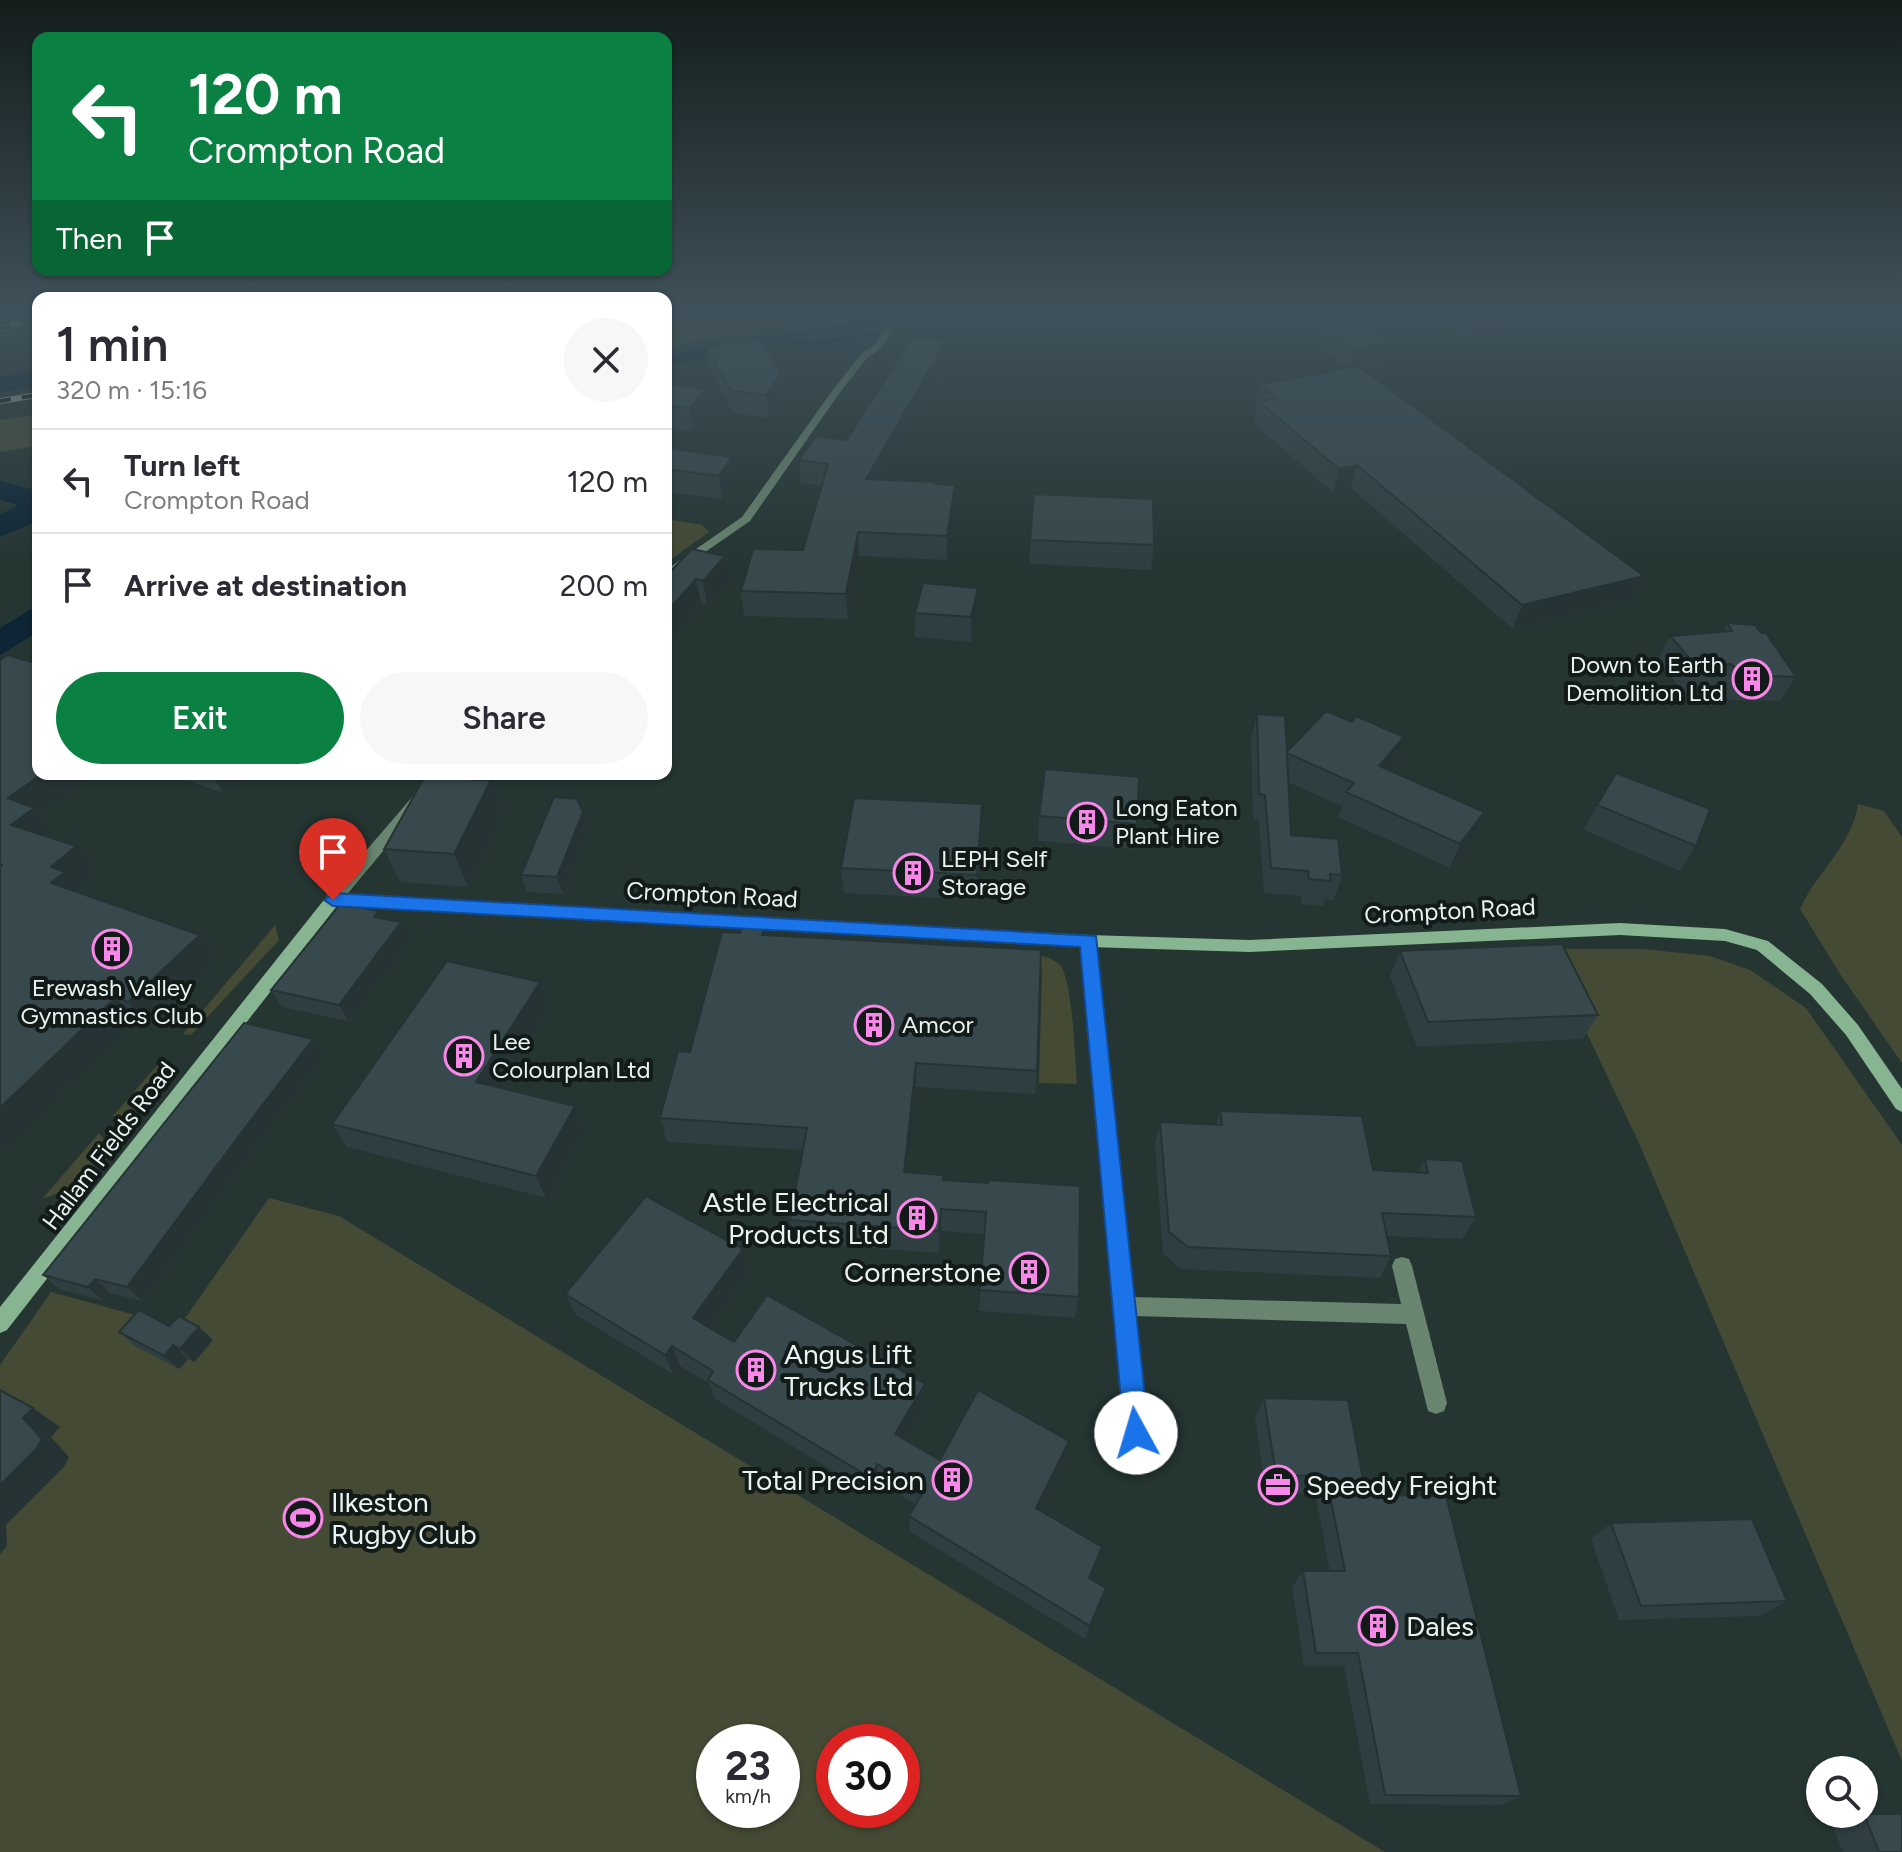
<!DOCTYPE html>
<html lang="en">
<head>
<meta charset="utf-8">
<style>
  body { margin:0; font-family:Figtree,sans-serif; background:#f7f7f7; color:#2b2b33; height:100vh; display:flex; flex-direction:column; font-size:30px; white-space:nowrap }
  * { box-sizing:border-box; margin:0 }
  p { font-size:26px; color:#7c7c81 }
  .icon { flex:none; width:44px; height:44px; fill:none; stroke:currentColor; stroke-width:2; stroke-linecap:round; stroke-linejoin:round }
  .map { position:relative; flex:1; overflow:hidden }
  .details { position:absolute; left:32px; top:292px; width:640px; height:488px; display:flex; flex-direction:column; background:#fff; border-radius:16px; box-shadow:0 2px 6px #0004 }
  .details>* { flex:none }
  .banner { position:absolute; left:32px; top:32px; width:640px; height:244px; border-radius:16px; box-shadow:0 2px 6px #0004; background:#0b8043; color:#fff; overflow:hidden }
  .fabs { position:absolute; left:1806px; top:1756px; display:grid; gap:16px }
  .fabs a { display:grid; place-items:center; width:72px; height:72px; border-radius:50%; background:#fff; box-shadow:0 2px 6px #0004; font-size:40px }
  .speed { position:absolute; left:696px; top:1724px; display:flex; gap:16px; font-size:40px; font-weight:700; text-align:center }
  .speed>* { display:grid; place-content:center; width:104px; height:104px; border-radius:50%; background:#fff; box-shadow:0 2px 6px #0004; line-height:1 }
  .speed small { font-size:20px; font-weight:400 }
  .speed .limit { border:12px solid #d22; background:#fff; color:#111 }
  .pin { position:absolute; display:grid; place-items:center; width:68px; height:68px; color:#fff; margin:-82px -34px; border-radius:50% 50% 50% 0; rotate:-45deg; box-shadow:0 0 8px #0007 }
  .pin .icon { rotate:45deg }
  .me { position:absolute; width:88px; margin:-44px; rotate:354deg; stroke-linejoin:round; filter:drop-shadow(0 0 6px #0008) }
  .turn { display:flex; align-items:center; gap:28px; height:168px; padding:0 24px; font-size:36px }
  .turn .icon { width:104px; height:104px; stroke-width:2.5 }
  .turn b { display:block; font-size:56px; line-height:68px }
  .then { display:flex; align-items:center; height:76px; padding:0 24px; background:#0003; gap:16px; font-size:30px }
  .round { display:grid; place-items:center; flex:none; width:84px; height:84px; border-radius:42px; background:#f7f7f7 }
  .head { display:flex; align-items:center; justify-content:space-between; height:136px; padding:0 24px }
  h1 { font-size:48px; font-weight:600; line-height:60px }
  .cta { display:flex; gap:16px; margin-top:auto; padding:16px 24px }
  .cta a { flex:1; height:92px; border-radius:48px; background:#0b8043; color:#fff; font-size:32px; font-weight:600; line-height:92px; text-align:center }
  .cta a+a { background:#f7f7f7; color:#2b2b33 }
  ul { padding:0; list-style:none }
  li { display:flex; align-items:center; gap:24px; height:104px; padding:0 24px; border-top:2px solid #e1e1e2 }
  li div { flex:1 }
  li b { display:block; font-size:30px }
  li em { font-style:normal }
  .map>svg:first-child { display:block }
  .green { fill:#444a33; fill-rule:evenodd }
  .water { fill:#0d2535 }
  .lines { fill:none; stroke-linecap:round; stroke-linejoin:round }
  .stream { stroke:#0d2535; stroke-width:5 }
  .river { fill:#0d2535; fill-rule:evenodd }
  .street { fill:#69856f; fill-rule:evenodd }
  .secondary { fill:#87b491; fill-rule:evenodd }
  .rail-casing { stroke:#96a3a0; stroke-width:6 }
  .rail { stroke:#131b19; stroke-width:4; stroke-dasharray:11; stroke-linecap:butt }
  .wall { fill:#2f3f41 }
  .shaded-wall { fill:#263335 }
  .building { fill:#37494c; stroke:#263335; stroke-width:2 }
  .route { fill:#1a73e8; stroke:#114b97; stroke-width:2 }
  .labels { text-anchor:middle; stroke-width:8; stroke-linejoin:round; paint-order:stroke }
  .poi-label { font-size:24px; fill:#e9f3f1; stroke:#131b19; text-anchor:start }
  .street-label { font-size:24px; fill:#e9f3f1; stroke:#131b19 }
  .near-poi-label { font-size:28px; fill:#e9f3f1; stroke:#131b19; text-anchor:start }
</style>
</head>
<body>
<div class="map">
<svg width="1902" height="1852" viewBox="0 0 1902 1852">
  <rect width="100%" height="100%" fill="#243532"/>
  <path class="green" d="M704 311H857L666 347V317Z
    M38 414V446L0 452V420Z
    M672 520 702 525 709 532 666 563V528Z
    M1858 804 1884 811 1902 837V1063L1840 974 1800 909C1816 873 1853 844 1858 804Z
    M275 925 279 940 191 1035 183 1034Z
    M1547 949H1643L1710 956 1750 970 1806 1008 1902 1145V1761L1638 1141Z
    M1030 953C1041 956 1052 957 1060 965 1073 980 1075 1060 1077 1084L1039 1083 1042 967 933 960Z
    M161 1061 167 1065V1072L135 1112 125 1119 113 1116Z
    M99 1133 107 1143C97 1171 71 1192 43 1198Z
    M269 1198 339 1216 1385 1852H0V1365L51 1292 179 1327ZM714 1742H782V1810H714ZM834 1742H902V1810H834Z"/>
  <path class="water" d="M914 311H998L796 337 749 351 666 366V355Z
    M38 605V632L0 655V628Z"/>
  <g class="lines">
    <path class="stream" d="M901 328 914 316
      M778 339 810 344 875 334"/>
    <path class="river" d="M38 369V385L0 393V377Z
      M0 481 38 491V521L0 537V515L18 505 0 500Z"/>
    <path class="street" d="M886 327 894 329 881 348 867 358 838 395 750 521 666 579V570L742 517 832 391 861 354 875 344Z
      M432 774H447L339 904H327L325 900 327 896Z
      M1089 935 1095 937 1097 941 1133 1297 1401 1304 1392 1266 1395 1259 1402 1257 1409 1259 1412 1266 1447 1403 1444 1411 1436 1414 1428 1411 1406 1324 1135 1316 1147 1433 1144 1441 1136 1444 1128 1441 1125 1433 1081 941 1083 937Z"/>
    <path class="secondary" d="M333 894 1089 935 1249 940 1620 923 1725 929 1768 941 1822 984 1858 1025 1902 1089V1112L1896 1109 1846 1035 1810 994 1757 950 1725 941 1620 935 1249 952 1089 947 337 906 7 1330 0 1333V1307L327 896Z"/>
    <g class="rail-casing">
      <path id="rail" d="M0 329 38 317
        M0 401 38 395"/>
    </g>
    <use href="#rail" class="rail"/>
  </g>
  <path class="wall" d="M1276 311H1333L1331 316Z
    M1424 311H1542L1539 312 1534 326 1468 339Z
    M1321 326 1390 342 1385 362 1359 367 1644 576 1633 600 1513 629 1351 488 1333 492 1254 424 1257 409 1255 407 1259 385 1348 368 1317 345Z
    M947 339V361L880 479 955 485V508L947 560 859 556 848 619 744 616 741 591 803 550 822 486 801 483 799 460 847 440Z
    M707 347 781 374 784 397 769 418 733 413 710 369Z
    M666 384 706 389 709 411 693 431 666 428Z
    M666 448 732 457 736 480 722 499 666 492Z
    M1034 494 1154 545 1151 570 1029 564Z
    M666 576 729 580 707 605 701 603 666 643Z
    M977 612 971 642 915 637V613Z
    M1727 623 1761 633 1796 677 1780 701 1730 700 1717 689 1683 692 1658 660 1670 636 1723 632Z
    M0 660 39 814 52 833 47 837 94 871 76 886 82 894 200 935 216 959 147 1026 135 1021 0 1154Z
    M1257 714 1287 752 1352 722 1404 737 1396 762 1388 770 1473 837 1450 868 1338 817 1342 806 1288 782 1291 835 1342 875 1334 900 1325 899 1323 906 1302 904 1301 896 1264 893 1259 820 1253 819 1251 739Z
    M185 774H245L223 793 189 781Z
    M491 780 503 813 468 887 400 882 384 849Z
    M1597 805 1696 846 1680 871 1584 830Z
    M583 812 588 829 563 894 527 892 521 875Z
    M1039 816 1137 824 1133 849 1038 841Z
    M982 829 976 900 844 893 841 868Z
    M382 918 409 939 348 1021 282 1007 271 990Z
    M766 920 768 935 1037 1071 1035 1094 916 1087 907 1172 943 1175V1181L988 1183 1079 1297 1075 1318 979 1311 984 1234 941 1231 939 1253 794 1242 790 1220 803 1150 667 1142 660 1118 690 1052 740 933Z
    M1400 951 1598 1015 1583 1039 1417 1047 1390 976Z
    M540 982 549 1006 498 1088 584 1130 546 1198 347 1147 332 1124Z
    M323 1055 250 1152 142 1301 110 1293 104 1301 59 1289 43 1275Z
    M1220 1111 1373 1170 1418 1172 1425 1159 1476 1217 1462 1239 1387 1236 1391 1256 1380 1278 1181 1269 1163 1254 1155 1145 1160 1122 1216 1124Z
    M748 1271 708 1327 734 1342 925 1384 926 1404 904 1440 940 1460 1065 1459 1040 1510 1102 1547 1098 1563 1091 1579 1101 1603 1085 1639 910 1532 909 1516 915 1504 879 1482 873 1495 715 1399 709 1383 680 1366 673 1374 576 1315 565 1294Z
    M169 1326 213 1340 194 1362 188 1359 179 1369 135 1346 119 1332Z
    M1264 1398 1366 1495 1521 1796 1501 1805 1370 1804 1344 1666H1304L1292 1587 1303 1571H1330L1315 1494 1266 1493 1255 1417Z
    M1611 1523 1787 1601 1760 1616 1619 1620 1591 1539Z
    M1864 1814 1902 1852H1843L1831 1822Z"/>
  <path class="shaded-wall" d="M1506 311H1542L1539 312 1534 326 1468 339 1474 317Z
    M947 339V361L867 502 866 479Z
    M1390 342 1385 362 1349 369 1354 349Z
    M781 374 784 397 769 418 766 395Z
    M706 389 709 411 693 431 690 408Z
    M732 457 736 480 722 499 719 476Z
    M1357 465 1351 488 1333 492 1339 469Z
    M955 485V508L947 560V536Z
    M858 532 859 556 848 619 846 594Z
    M725 556 729 580 707 605 703 581Z
    M1644 576 1633 600 1513 629 1522 605Z
    M696 579 701 603 666 643V613Z
    M978 588 977 612 971 642V617Z
    M1404 737 1396 762 1371 791 1379 766Z
    M42 774H93L39 814 52 833 30 849 11 825 8 798Z
    M212 774H245L223 793Z
    M491 780 503 813 468 887 454 854Z
    M982 804V829L976 900 977 875Z
    M583 812 588 829 563 894 557 877Z
    M1484 812 1473 837 1450 868 1460 844Z
    M76 846 94 871 76 886 84 896 51 883V867Z
    M766 920 770 945 762 935Z
    M401 922 409 939 348 1021 339 1005Z
    M200 935 216 959 147 1026 128 1002Z
    M540 982 549 1006 487 1106 476 1082Z
    M116 997 135 1021 0 1154V1108Z
    M313 1039 323 1055 250 1152 142 1301 127 1287 238 1137Z
    M916 1063V1087L905 1194 904 1172Z
    M575 1106 584 1130 546 1198 536 1176Z
    M941 1209V1231L939 1253V1231Z
    M743 1249 748 1271 700 1338 693 1318Z
    M95 1279 110 1293 104 1301 88 1287Z
    M199 1327 213 1340 194 1362 180 1349Z
    M173 1345 188 1359 179 1369 164 1356Z
    M672 1346 680 1366 673 1374 665 1355Z
    M925 1384 926 1404 896 1453 895 1434Z
    M33 1408 60 1427 51 1437 69 1457 64 1467 6 1525 7 1546 0 1554V1485L23 1418Z
    M1069 1441 1065 1459 1033 1524 1036 1508Z
    M877 1464 879 1482 873 1495 871 1478Z
    M1102 1547 1098 1563 1084 1593 1089 1578Z
    M1106 1588 1101 1603 1085 1639 1090 1626Z"/>
  <path class="building" d="M1464 311H1506L1474 317Z
    M1356 320 1390 342 1354 349 1321 326Z
    M911 338 947 339 866 479 937 482 936 484 955 485 947 536 858 532 846 594 741 591 753 549 803 550 828 464 799 460 816 436 847 440Z
    M760 339 781 374 766 395 730 390 707 347Z
    M1358 366 1644 576 1522 605 1357 465 1339 469 1258 401 1276 398 1259 385Z
    M666 385V384L706 389 690 408 666 406Z
    M666 448 732 457 719 476 666 469Z
    M1034 494 1153 499 1154 545 1030 540Z
    M692 549 725 556 703 581 696 579 666 613V576Z
    M923 583 978 588 971 617 915 613Z
    M1727 623 1755 625 1761 633H1766L1796 677 1744 675 1731 664 1697 667 1670 636 1732 631Z
    M8 655 38 664V774H42L8 798 34 808 11 825 76 846 51 867 65 872 51 883 200 935 128 1002 116 997 0 1108V867L2 865 0 864V660Z
    M1326 711 1352 722 1356 716 1404 737 1379 766 1484 812 1460 844 1346 792 1354 783 1287 753 1291 835 1338 839 1342 875 1330 874 1331 881 1309 879 1308 871 1271 868 1265 795 1259 794 1257 714 1285 716 1287 752Z
    M1045 769 1139 777 1137 824 1039 816Z
    M1616 773 1710 809 1696 846 1597 805Z
    M424 778 491 780 454 854 384 849Z
    M554 797 577 799 583 812 557 877 521 875Z
    M854 798 982 804 977 875 841 868Z
    M341 903 378 911 374 917 401 922 339 1005 271 990Z
    M744 919 766 920 762 935 1041 950 1037 1071 916 1063 904 1172 943 1175V1180L988 1183V1180L1080 1186 1079 1297 980 1290 986 1212 941 1209 939 1231 790 1220 807 1128 660 1118 678 1051 690 1052 722 932 740 933Z
    M1562 944 1598 1015 1428 1022 1400 951Z
    M447 961 540 982 476 1082 575 1106 536 1176 332 1124Z
    M244 1023 313 1039 238 1137 127 1287 95 1279 88 1287 43 1275Z
    M1220 1111 1362 1116 1373 1170 1428 1173 1425 1159 1462 1161 1476 1217 1382 1213 1391 1256 1188 1247 1169 1232 1160 1122 1222 1125Z
    M646 1196 743 1249 693 1318 713 1330 734 1342 767 1295 925 1384 895 1434 940 1460 978 1390 1069 1441 1036 1508 1102 1547 1089 1578 1106 1588 1090 1626 909 1516 923 1492 877 1464 871 1478 708 1380 713 1371 672 1346 665 1355 565 1294Z
    M139 1310 169 1326 179 1316 199 1327 180 1349 173 1345 164 1356 119 1332Z
    M0 1390 33 1408 23 1418 42 1439 36 1449 0 1485Z
    M1264 1398 1348 1400 1366 1495 1446 1496 1521 1796 1385 1795 1358 1653H1316L1303 1571H1345L1326 1476 1276 1475Z
    M1752 1519 1787 1601 1641 1606 1611 1523Z
    M1864 1814H1902V1852H1879Z"/>
  <linearGradient id="sky" x2="0" y2="1"><stop stop-color="#141d1c"/><stop offset="0.55" stop-color="#3f515a"/><stop offset="1" stop-color="#3f515a" stop-opacity="0"/></linearGradient>
  <rect width="1902" height="570" fill="url(#sky)"/>
  <path class="route" d="M333 893 1096 936 1149 1433 1145 1442 1136 1446 1128 1442 1124 1433 1080 947 333 906 324 900Z"/>
  <defs>
    <g id="building-ring" transform="scale(2)"><circle r="9.5" fill="#131b19" stroke="#f987e9" stroke-width="1.5"/><path d="M-4-6H4V6H1V3H-1V6H-4ZM-2.5-4.3h1.7v1.8h-1.7ZM.8-4.3h1.7v1.8H.8ZM-2.5-1h1.7V.8h-1.7ZM.8-1h1.7V.8H.8Z" fill="#f987e9"/></g>
    <g id="office-ring" transform="scale(2)"><circle r="9.5" fill="#131b19" stroke="#f987e9" stroke-width="1.5"/><path d="M-6-3h4V-5.5h4V-3h4V5H-6ZM-1-4.5V-3h2v-1.5ZM-6 0V1H6V0Z" fill="#f987e9"/></g>
    <g id="stadium-ring" transform="scale(2)"><circle r="9.5" fill="#131b19" stroke="#f987e9" stroke-width="1.5"/><path d="M0-5a6.5 5 0 1 0 0 10a6.5 5 0 1 0 0-10ZM-3.5-1.8h7v3.6h-7Z" fill="#f987e9"/></g>
  </defs>
  <g fill-rule="evenodd">
    <use href="#building-ring" x="1752" y="679"/>
    <use href="#building-ring" x="1087" y="822"/>
    <use href="#building-ring" x="913" y="873"/>
    <use href="#building-ring" x="112" y="949"/>
    <use href="#building-ring" x="874" y="1025"/>
    <use href="#building-ring" x="464" y="1056"/>
    <use href="#building-ring" x="917" y="1218"/>
    <use href="#building-ring" x="1029" y="1272"/>
    <use href="#building-ring" x="756" y="1370"/>
    <use href="#building-ring" x="952" y="1480"/>
    <use href="#office-ring" x="1278" y="1485"/>
    <use href="#stadium-ring" x="303" y="1518"/>
    <use href="#building-ring" x="1378" y="1626"/>
  </g>
  <g class="labels">
    <g class="poi-label">
      <text x="1724" y="673" text-anchor="end">Down to Earth<tspan x="1724" dy="28">Demolition Ltd</tspan></text>
      <text x="1115" y="816">Long Eaton<tspan x="1115" dy="28">Plant Hire</tspan></text>
      <text x="941" y="867">LEPH Self<tspan x="941" dy="28">Storage</tspan></text>
      <text x="112" y="996" text-anchor="middle">Erewash Valley<tspan x="112" dy="28">Gymnastics Club</tspan></text>
      <text x="902" y="1033">Amcor</text>
      <text x="492" y="1050">Lee<tspan x="492" dy="28">Colourplan Ltd</tspan></text>
    </g>
    <g class="street-label">
      <text transform="translate(712 895) rotate(3)" y="8">Crompton Road</text>
      <text transform="translate(1450 911) rotate(-3)" y="8">Crompton Road</text>
      <text transform="translate(109 1146) rotate(-53)" y="8">Hallam Fields Road</text>
    </g>
    <g class="near-poi-label">
      <text x="889" y="1212" text-anchor="end">Astle Electrical<tspan x="889" dy="32">Products Ltd</tspan></text>
      <text x="1001" y="1282" text-anchor="end">Cornerstone</text>
      <text x="784" y="1364">Angus Lift<tspan x="784" dy="32">Trucks Ltd</tspan></text>
      <text x="924" y="1490" text-anchor="end">Total Precision</text>
      <text x="1306" y="1495">Speedy Freight</text>
      <text x="331" y="1512">Ilkeston<tspan x="331" dy="32">Rugby Club</tspan></text>
      <text x="1406" y="1636">Dales</text>
    </g>
  </g>
</svg>
<div class="fabs">
<a><svg class="icon" aria-label="search" viewBox="0 0 24 24"><circle cx="10" cy="10" r="6"/><path d="M15 15l6 6"/></svg></a>
</div>
<div class="speed"><div>23<small>km/h</small></div><div class="limit">30</div></div>
<div class="pin" style="left:333px;top:900px;background:#d93025"><svg class="icon" aria-label="arrive" viewBox="0 0 24 24"><path d="M6 21V4h12l-3 4 3 4H6"/></svg></div>
<svg class="me" style="left:1136px;top:1433px" viewBox="-20 -20 40 40"><circle r="19" fill="#fff"/><path d="M0-13L10 11 0 6-10 11z" fill="#1a73e8"/></svg>
<div class="banner">
<div class="turn"><svg class="icon" aria-label="left" viewBox="0 0 24 24"><path d="M17 20v-9H6M10 6l-5 5 5 5"/></svg><div><b>120 m</b>Crompton Road</div></div>
<div class="then">Then<svg class="icon" aria-label="arrive" viewBox="0 0 24 24"><path d="M6 21V4h12l-3 4 3 4H6"/></svg></div>
</div>
<section class="details">
<div class="head"><div><h1>1 min</h1><p>320 m · 15:16</p></div><a class="round"><svg class="icon" aria-label="close" viewBox="0 0 24 24"><path d="M6 6l12 12M18 6L6 18"/></svg></a></div>
<ul>
<li><svg class="icon" aria-label="left" viewBox="0 0 24 24"><path d="M17 20v-9H6M10 6l-5 5 5 5"/></svg><div><b>Turn left</b><p>Crompton Road</p></div><em>120 m</em></li>
<li><svg class="icon" aria-label="arrive" viewBox="0 0 24 24"><path d="M6 21V4h12l-3 4 3 4H6"/></svg><div><b>Arrive at destination</b></div><em>200 m</em></li>
</ul>
<div class="cta"><a>Exit</a><a>Share</a></div>
</section>
</div>
</body>
</html>
